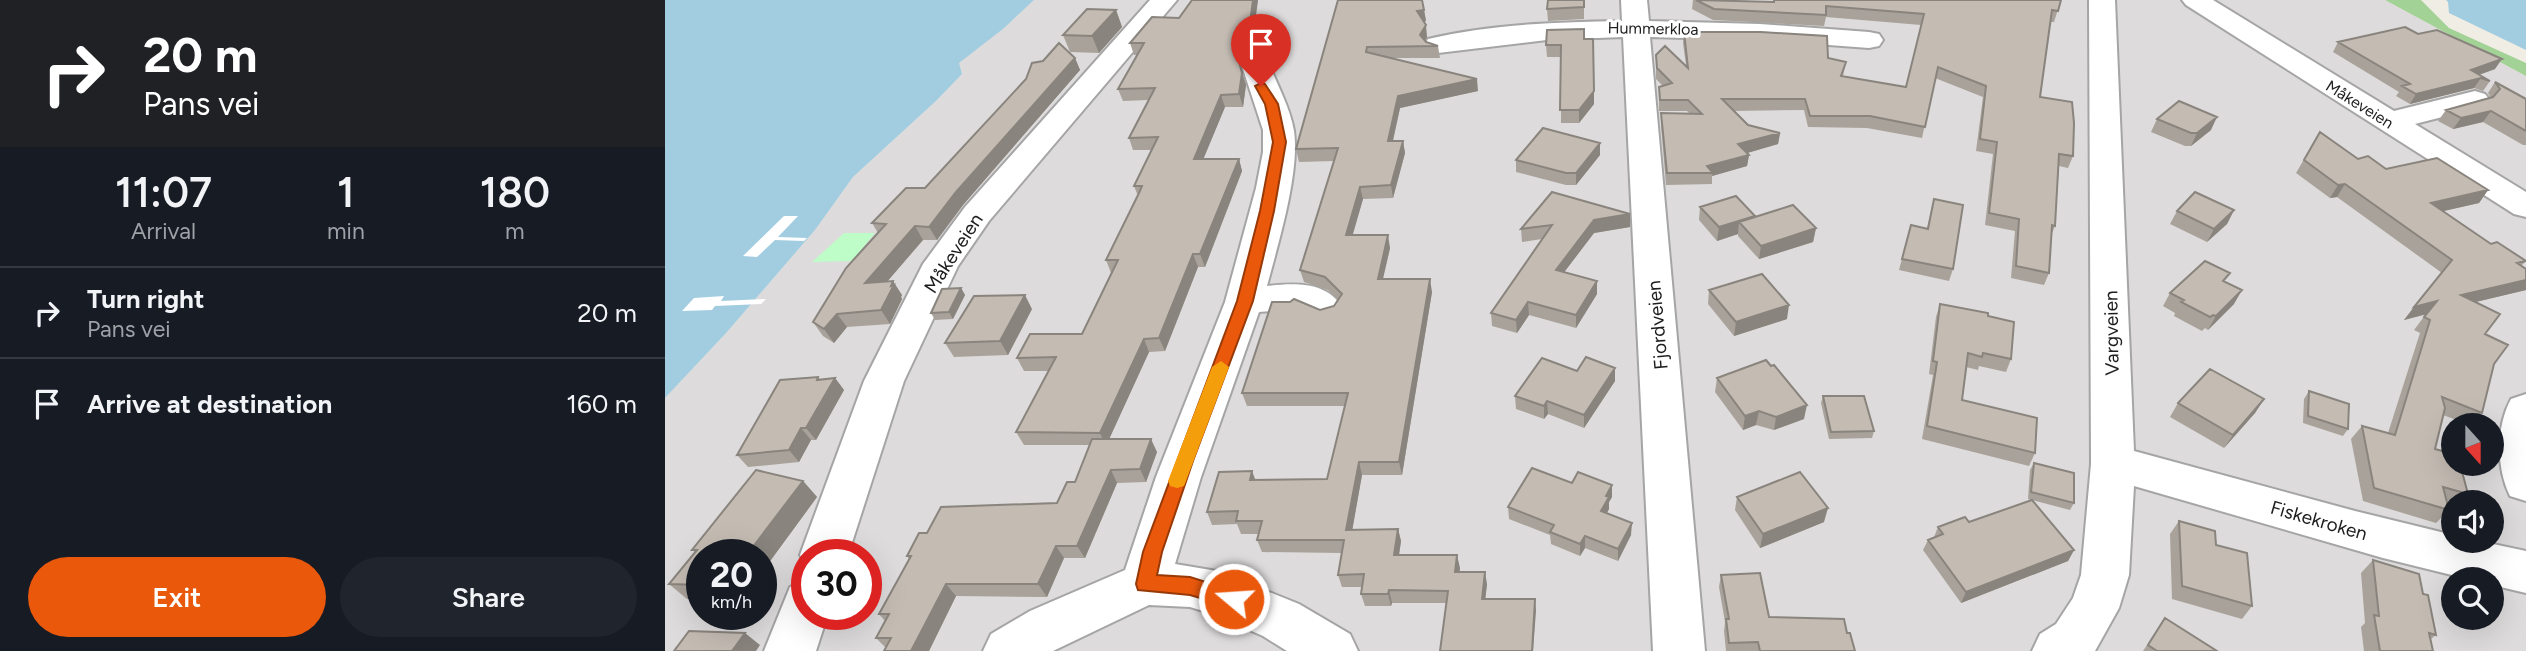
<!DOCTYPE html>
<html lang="en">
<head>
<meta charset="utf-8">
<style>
  body { margin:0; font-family:Figtree,sans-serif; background:#20242c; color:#f1f3f6; height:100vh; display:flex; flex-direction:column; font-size:26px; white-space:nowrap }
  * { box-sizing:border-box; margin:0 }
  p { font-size:23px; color:#9ea1a6 }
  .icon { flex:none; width:38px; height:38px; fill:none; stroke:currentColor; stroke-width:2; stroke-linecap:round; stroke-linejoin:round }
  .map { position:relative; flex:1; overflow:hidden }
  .panel { display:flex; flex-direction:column; background:#171b24; width:665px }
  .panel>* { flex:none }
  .hud { background:#202124; color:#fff; overflow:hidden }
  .needle { width:46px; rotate:159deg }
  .buttons { position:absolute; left:1776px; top:413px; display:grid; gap:14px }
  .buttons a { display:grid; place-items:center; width:63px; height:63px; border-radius:50%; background:#171b24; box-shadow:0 7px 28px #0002; font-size:35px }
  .speed { position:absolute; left:21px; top:539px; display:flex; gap:14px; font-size:35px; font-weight:700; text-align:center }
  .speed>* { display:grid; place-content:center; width:91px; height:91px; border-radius:50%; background:#171b24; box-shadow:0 7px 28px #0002; line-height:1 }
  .speed small { font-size:18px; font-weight:400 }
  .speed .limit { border:10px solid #d22; background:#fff; color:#111 }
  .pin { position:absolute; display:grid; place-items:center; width:60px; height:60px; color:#fff; margin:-72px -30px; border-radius:50% 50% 50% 0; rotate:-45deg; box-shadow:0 0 7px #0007 }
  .pin .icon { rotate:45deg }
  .me { position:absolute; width:77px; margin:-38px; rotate:288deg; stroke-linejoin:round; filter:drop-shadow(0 0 5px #0008) }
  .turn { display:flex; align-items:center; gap:24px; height:147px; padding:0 28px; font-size:32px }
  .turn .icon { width:91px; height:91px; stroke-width:2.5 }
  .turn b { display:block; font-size:49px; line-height:60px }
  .eta { display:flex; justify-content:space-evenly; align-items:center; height:119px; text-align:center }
  .eta b { font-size:42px; font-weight:600; line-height:49px }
  .action { display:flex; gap:14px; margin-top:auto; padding:14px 28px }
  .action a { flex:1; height:80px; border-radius:42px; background:#ea580c; color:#fff; font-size:28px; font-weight:600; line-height:80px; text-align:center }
  .action a+a { background:#20242c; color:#f1f3f6 }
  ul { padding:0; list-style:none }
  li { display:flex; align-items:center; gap:21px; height:91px; padding:0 28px; border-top:2px solid #363941 }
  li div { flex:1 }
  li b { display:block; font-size:26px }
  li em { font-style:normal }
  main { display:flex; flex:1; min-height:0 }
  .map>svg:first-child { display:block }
  .residential { fill:#dddbdb; fill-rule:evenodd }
  .forest { fill:#a3d296 }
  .park { fill:#befcc8 }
  .water { fill:#a2cde0 }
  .pier { fill:#fff }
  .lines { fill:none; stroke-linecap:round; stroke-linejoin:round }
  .minor-casing { stroke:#a5a5a5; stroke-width:4 }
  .minor { fill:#fff; fill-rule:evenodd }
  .wall { fill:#a9a29a }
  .shaded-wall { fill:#89847d }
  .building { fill:#c4bcb3; stroke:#89847d; stroke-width:2 }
  .route { fill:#ea580c; stroke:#983908; stroke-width:2 }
  .slow { fill:#f59e0b }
  .labels { text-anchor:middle; stroke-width:6; stroke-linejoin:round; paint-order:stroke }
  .far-street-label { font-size:16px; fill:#1e1e1e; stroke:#fff }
  .street-label { font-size:19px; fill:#1e1e1e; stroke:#fff }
</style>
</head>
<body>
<main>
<section class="panel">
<div class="hud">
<div class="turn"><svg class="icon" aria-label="right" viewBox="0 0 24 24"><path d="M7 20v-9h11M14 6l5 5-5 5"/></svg><div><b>20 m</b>Pans vei</div></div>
</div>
<div class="eta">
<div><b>11:07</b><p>Arrival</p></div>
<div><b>1</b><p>min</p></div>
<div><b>180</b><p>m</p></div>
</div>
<ul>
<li><svg class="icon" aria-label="right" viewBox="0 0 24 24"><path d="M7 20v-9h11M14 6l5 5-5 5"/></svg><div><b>Turn right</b><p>Pans vei</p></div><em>20 m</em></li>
<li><svg class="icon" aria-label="arrive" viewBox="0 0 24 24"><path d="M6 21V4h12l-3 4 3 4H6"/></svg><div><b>Arrive at destination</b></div><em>160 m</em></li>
</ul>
<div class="action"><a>Exit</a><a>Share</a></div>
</section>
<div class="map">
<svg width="1861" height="651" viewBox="0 0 1861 651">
  <rect width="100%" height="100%" fill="#f0ede4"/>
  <path class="residential" d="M369 0H1720L1861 76V651H0V398L62 332 150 230 188 177 272 100 297 74 293 63 338 29ZM1788 425H1827V464H1788ZM1788 502H1827V541H1788ZM37 555H96V614H37ZM142 555H201V614H142ZM1788 579H1827V618H1788Z"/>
  <path class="forest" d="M1720 0H1756L1784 28 1861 63V76Z"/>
  <path class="park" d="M179 233H210L187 261 147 262Z"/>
  <path class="water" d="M0 0H369L338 29 294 63 297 74 272 100 188 177 150 230 62 332 0 398Z
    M1781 0H1861V50L1784 13 1783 2Z"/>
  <path class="pier" d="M119 216H133L113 237 142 238 139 241 110 240 92 257 78 256Z
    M59 296 56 301 101 299 96 304 50 306 47 310 17 311 29 298Z"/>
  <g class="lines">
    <g class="minor-casing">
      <path id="minor" d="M485 0H512L324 221 293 266 239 381 183 555H142V568L135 555 199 381 258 264 300 207Z
        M956 0H982L984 21 1095 24 1204 32 1214 34 1218 40 1214 46 1204 48 1095 40 985 37 1040 651H988L958 37 882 40 773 53 763 51 759 45 763 39C825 24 894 22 957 21Z
        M1424 0H1450L1469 451 1690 511 1788 535V541H1814L1861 551V593L1827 585V579H1803L1718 558 1469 486 1464 575 1454 608 1430 651H1367L1375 634 1391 624 1408 598 1416 575 1426 464Z
        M1517 0H1548L1729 111 1810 91 1820 94 1825 100 1820 106 1750 124 1861 192V217L1849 214 1521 5Z
        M589 52 599 54 603 60C611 84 625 106 629 131 635 173 613 244 602 286 629 283 661 281 677 307L671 316 658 320 633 309 594 312 536 477 510 564 552 571 634 604 685 634 693 651H622L598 636 545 613 525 607 484 605 388 651H318L326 634 365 611 460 570 491 477 560 302 591 188 598 152V130L575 60 579 54Z
        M1861 394V501L1845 496C1831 468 1831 426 1846 399Z
        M142 581V614H163L151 651H99L125 587Z"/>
    </g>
    <use href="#minor" class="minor"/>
  </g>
  <path class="wall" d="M527 0H593L586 50 578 51 573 58 581 85 578 107H560L538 159H574L577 171 540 267H533L500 351 484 352 444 439 492 452 481 482 452 483 420 558H399L382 597 291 596 264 651H219L221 648 211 638 220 621 214 614 244 559 242 556 262 533 392 503 410 482 425 445H359L351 432 384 371H359L352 358 417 334 446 273 441 260 473 196 469 186 487 150H468L464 138 483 100 458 101 453 89 472 55H469L465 43 514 18Z
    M673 0 759 10 761 21 759 22 762 37 760 41 773 46 775 58H727L813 91 735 108 728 141H738L740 153 728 198 698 199 687 235 725 248 718 279 767 292 737 475H697L687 530 733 529 736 541 734 555 795 568 794 572 822 584 820 599 871 611 781 603H727L726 606H700L696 594 697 587H677L673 575 677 553 597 552 592 540 594 534H576L572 524 547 525 542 512 590 480 662 479 680 406H582L577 393 655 310 669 306 673 300 663 290 639 282 635 270 669 161 634 162 631 149Z
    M919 0V19L883 21 882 9Z
    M1028 0H1060L1108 2 1396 0 1389 22H1385L1375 97 1408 156 1403 168 1394 166 1390 226 1386 236 1384 273 1379 285 1346 278 1350 231 1320 225 1328 154 1311 151 1318 97 1270 78 1257 138 1202 128 1143 127 1139 110 1068 111 1083 125 1115 133 1113 144 1082 153 1084 155 1082 166 1047 176V184L1001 185 996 125V113L1025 114 1022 111H994V87L998 86 991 79V55L1021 65 1018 43 1019 32 1181 62 1178 76 1241 87 1256 25 1161 17 1159 26 1048 20 1027 9Z
    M451 10 457 27 434 53 405 52 398 35Z
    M1753 34 1830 69 1814 75 1825 81 1818 91 1809 88 1745 104 1731 96 1734 92 1668 52 1673 42Z
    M919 39 929 104 914 123H896V57H882L881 45Z
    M410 58 415 70 298 205 272 240H258L222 281 237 295 236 297 237 299 225 324 182 327 169 343 158 336 148 322 213 233 207 223 260 188Z
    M1830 82 1861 99V145H1858L1818 122 1788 129 1773 121 1781 110 1826 98 1823 93Z
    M1492 119 1546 130 1526 146H1520L1486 132Z
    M1655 132 1693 159 1721 169 1823 190 1814 203 1778 211 1826 244 1861 261 1856 266 1861 269V290L1811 302 1829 364 1817 413 1805 425 1778 415 1770 449 1803 494 1795 502H1788V506L1782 505 1784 510 1771 523 1698 501 1686 439 1697 426 1723 433 1755 333 1749 330 1761 314 1739 320 1777 273 1672 197 1665 198 1631 173Z
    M935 155 911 185H901L851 172V160Z
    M1269 199 1288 269 1284 281 1234 270 1246 225 1262 228Z
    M1035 207 1151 228 1148 242 1094 259 1073 236V234L1052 241 1034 220Z
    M1569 210 1562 224 1542 242 1505 224 1512 211Z
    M965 214V227L929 233 899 272 932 281V294L911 328 864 315 852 333 827 326 826 313 877 239 857 242 856 229Z
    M1560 282 1569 304 1543 330 1540 328 1537 331 1509 316 1510 313 1498 306 1505 293Z
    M296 288 300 295 288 319 270 320 266 313Z
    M1044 290 1122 319 1069 336 1043 304Z
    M1275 304 1323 316 1346 359 1341 372 1314 366 1313 370 1301 367 1297 400 1370 453 1364 466 1257 439 1268 375 1264 374 1271 317Z
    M367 309 343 355 289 357 280 343Z
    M950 368V381L919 428 883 414 879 419 851 409 850 396 912 371Z
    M153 377 155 379 170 378 179 390 151 440H146L134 462 83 467 72 455Z
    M1052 378 1139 419 1109 430 1091 425 1078 430 1050 392Z
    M1644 391 1683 429 1678 436 1638 423 1639 399Z
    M1158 396 1209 431 1207 438 1164 439 1156 403Z
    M1599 399 1590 413 1559 448 1505 417 1513 403Z
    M1369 463 1409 503 1405 510 1367 500 1409 550 1403 561 1296 603 1258 550 1263 540 1269 537 1273 527 1304 522 1366 500 1363 499 1365 470Z
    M138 481 152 497 100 568H96V555H37V600L22 599 4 584 30 552 27 550Z
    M907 483 947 485V497L944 502V509L942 513 966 535 953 561 920 548 915 556 886 544 885 535 844 519 843 507Z
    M1072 497 1159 522 1095 548 1070 510Z
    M1514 521 1551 545 1587 606 1577 619 1507 599 1505 534Z
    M1708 560 1758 594 1771 635 1766 639 1768 651H1699L1696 627 1700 623 1696 573Z
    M1056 575 1104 617 1182 633 1190 651H1061L1059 631 1060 622 1054 587Z
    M1500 618 1552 651H1478Z"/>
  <path class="shaded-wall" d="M588 0H593L586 50 578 51 573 59 570 47Z
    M451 10 457 27 434 53 427 36Z
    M759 10 761 21 753 22 752 11Z
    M761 25 762 37 757 46 755 35Z
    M410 58 415 70 298 205 272 240 264 227 291 192Z
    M1837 59 1830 69 1799 80 1806 70Z
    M577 73 581 85 578 107 574 94Z
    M1816 78 1809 88 1745 104 1751 94Z
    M812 79 813 91 735 108 725 153 723 141 733 96Z
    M929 91V104L914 123V110Z
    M556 95 560 107 533 172 529 159Z
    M1826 111 1818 122 1788 129 1796 118Z
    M1552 117 1546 130 1526 146 1532 133Z
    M1115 133 1113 144 1072 156 1073 144Z
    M738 141 740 153 728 198 726 185Z
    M935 143V155L911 185V173Z
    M1084 155 1082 166 1047 176 1048 173 1042 166Z
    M574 159 577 171 540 267 535 254Z
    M1680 184 1672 197 1665 198 1673 185Z
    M695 187 698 199 684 248 681 235Z
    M1823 190 1814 203 1757 216 1766 203Z
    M1569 210 1562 224 1542 242 1549 229Z
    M965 214V227L929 233 891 283V270L929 220Z
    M1090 216 1089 229 1074 222 1073 234 1052 241 1054 227Z
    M250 226 258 240 209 297 200 283Z
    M1151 228 1148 242 1094 259 1096 246Z
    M723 235 725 248 715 291 713 279Z
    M528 254 533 267 500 351 494 338Z
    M765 279 767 292 737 475 734 462Z
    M1861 280V290L1785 308 1796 295Z
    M228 281 237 295 236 297 237 299 225 324 216 310Z
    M932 281V294L911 328V315Z
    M296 288 300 295 288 319 284 312Z
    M1577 290 1569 304 1543 330 1551 316Z
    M360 295 367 309 343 355 335 341Z
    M1772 301 1762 314 1739 320 1749 307Z
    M863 302 864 315 852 333 851 320Z
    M1124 305 1122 319 1069 336 1071 322Z
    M172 314 182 327 169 343 159 329Z
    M479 339 484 352 441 446 435 433Z
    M950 368V381L919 428V415Z
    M170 378 179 390 151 440 141 428Z
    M1599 399 1590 413 1559 448 1568 435Z
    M882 401 883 414 879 419V406Z
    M1142 405 1139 419 1109 430 1111 417Z
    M1094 411 1091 425 1078 430 1080 416Z
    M136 428 146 440 134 462 124 450Z
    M486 439 492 452 481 482 475 469Z
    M694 462 697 475 685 543 681 530Z
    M446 470 452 483 420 558 412 546Z
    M587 471 592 484 585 480Z
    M138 481 152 497 100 568 96 564V555H86L84 552Z
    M947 485V497L944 502V509L936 523V511L941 496Z
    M1163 508 1159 522 1095 548 1098 534Z
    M967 523 966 535 953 561V549Z
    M733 529 736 541 732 568 729 555Z
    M920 536V548L915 556V544Z
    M391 546 399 558 382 597 373 584Z
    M1409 550 1403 561 1296 603 1301 592Z
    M792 555 795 568 793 584 790 572Z
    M820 572 822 584 819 611 817 599Z
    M281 584 291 596 264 651H246Z
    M724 590 727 603 726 606 723 594Z
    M870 599 871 611 868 651H867Z
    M80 633 95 645 91 651H67Z"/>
  <path class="building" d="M527 0H588L583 38 575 40 570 47 577 73 574 94 556 95 529 159H574L535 254H528L494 338 479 339 435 433 351 432 391 357 352 358 365 334H417L453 260H441L474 193 477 186H469L493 137 464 138 490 88 453 89 479 43H465L487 17 514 18Z
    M673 0H757L759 10 752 11 761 25 755 35 761 42 773 46 702 47 701 52 812 79 733 96 723 141H738L726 185 695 187 681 235H723L713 279H765L734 462H694L681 530 733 529 729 555H792L790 572H820L817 599H870L867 651H775L783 591 724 590 723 594H696L699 574 673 575 679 540H592L597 521H571L573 511 542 512 554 472 587 471 585 480 662 479 683 393H577L607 302H625L629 299 655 310 669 306 677 294 660 277 635 270 673 148 631 149Z
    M883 0H919V7L882 9Z
    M1031 0 1109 2V0H1396L1393 11 1387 10 1375 97 1407 102 1409 123 1408 156 1394 154 1390 226 1387 225 1384 273 1351 266 1354 219 1324 213 1332 142 1315 139 1321 86 1273 67 1260 127 1205 116H1145L1140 99H1057L1083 125 1115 133 1073 144 1084 155 1042 166 1048 173H1002L996 113 1037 114 1023 100H995L994 87 1007 83 992 68 991 55 1000 46 1023 68 1019 32H1096L1162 36 1163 58 1181 62 1176 76 1241 87 1259 14 1161 6V15L1049 9Z
    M422 9 451 10 427 36 398 35Z
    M1740 27 1753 34 1772 30 1837 59 1806 70 1825 81 1816 78 1751 94 1737 86 1745 84 1673 42Z
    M919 29V39H928L929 91 914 110H895L896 45H881L882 30Z
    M394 43 410 58 291 192 264 227 250 226 200 283 228 281 226 286 229 285 216 310 172 314 159 329 148 322 181 268 221 224 207 223 241 188H260L361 79 367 63 378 61Z
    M1830 82 1861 99V131L1826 111 1796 118 1781 110 1828 97 1835 89Z
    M1514 101 1552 117 1532 133H1526L1492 119Z
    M878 128 935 143 911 173H901L851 160Z
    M1655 132 1693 159 1703 156 1721 169 1772 158 1823 190 1766 203 1826 244 1832 242 1861 261 1852 263 1861 269V280L1796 295 1835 314 1820 334 1843 345 1829 364 1817 413 1777 397 1780 408 1770 449 1788 454V464H1795L1803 494 1778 487 1784 510 1709 488 1697 426 1730 435 1765 320 1759 317 1772 301 1749 307 1787 260 1680 184 1673 185 1639 160Z
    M887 192 965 214 929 220 891 270 932 281 911 315 863 302 851 320 826 313 887 225 856 229Z
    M1530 192 1569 210 1549 229 1512 211Z
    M1071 196 1090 216 1054 227 1035 207Z
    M1269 199 1298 205 1288 269 1237 259 1246 225 1263 229Z
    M1128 205 1151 228 1096 246 1074 222Z
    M1540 261 1565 273 1558 281 1577 290 1551 316 1548 315 1545 317 1516 302 1519 300 1505 293Z
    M1097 274 1124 305 1071 322 1044 290Z
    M296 288 284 312 266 313 277 289Z
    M360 295 335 341 280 343 309 296Z
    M1275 304 1323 313V316L1349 322 1346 359 1318 353 1317 357 1303 353 1297 400 1372 418 1370 453 1262 426 1272 362 1268 361Z
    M921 357 950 368 919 415 882 401 879 406 850 396 877 358 912 371Z
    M1101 360 1106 366 1109 365 1142 405 1111 417 1094 411 1080 416 1052 378Z
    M1545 369 1599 399 1568 435 1513 403Z
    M153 377 152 380 170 378 141 428H136L124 450 72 455 115 380Z
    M1644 391 1684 404 1683 429 1643 416Z
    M1158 396H1199L1209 431 1166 432Z
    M427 439H486L475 469 446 470 412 546H391L373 584H281L246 651H219L226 638H211L224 614H214L246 556H242L254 533H262L276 507 392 503 402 482H410Z
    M1369 463 1409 473V503L1366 492Z
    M867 468 907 483 913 472 947 485 941 496 944 497 936 511 967 523 953 549 920 536 915 544 885 532 889 525 843 507Z
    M91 470 138 481 84 552H74L71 555H37V585L4 584 32 550H27Z
    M1135 472 1163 508 1098 534 1072 497Z
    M1367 500 1409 550 1301 592 1263 540 1278 534 1273 527 1300 517 1304 522Z
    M1514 521 1550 531 1551 545 1582 553 1587 606 1517 586Z
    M1708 560 1754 574 1758 594 1763 595 1771 635 1764 633 1768 651H1715L1709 615 1714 616Z
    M1095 573 1104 617 1179 619 1182 633H1185L1190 651H1095L1093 642 1064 643 1061 619H1064L1056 575Z
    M1500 618 1552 651H1492L1483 645Z
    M24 631 80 633 67 651H9Z"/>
  <path class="route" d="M596 83 600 84 613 104 621 142 609 211 588 301 528 461 497 552 492 575 525 577 576 593 579 599 576 606 569 608 525 595 473 590 471 584 478 552 572 301 595 211 608 142 600 104 590 86Z"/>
  <path class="slow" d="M556 361 564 367 521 481 519 486 512 488 505 486 503 481 547 367Z"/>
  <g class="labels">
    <g class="far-street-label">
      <text transform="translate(988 28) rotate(1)" y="6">Hummerkloa</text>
      <text transform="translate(1695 104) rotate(32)" y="6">Måkeveien</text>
    </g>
    <g class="street-label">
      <text transform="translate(288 253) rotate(-57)" y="7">Måkeveien</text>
      <text transform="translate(992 325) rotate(-95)" y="7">Fjordveien</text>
      <text transform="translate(1446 333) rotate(-91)" y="7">Vargveien</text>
      <text transform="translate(1654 520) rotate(16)" y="7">Fiskekroken</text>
    </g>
  </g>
</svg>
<div class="buttons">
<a><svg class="needle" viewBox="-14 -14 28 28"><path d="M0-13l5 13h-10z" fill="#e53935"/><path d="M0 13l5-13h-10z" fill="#9ea1a6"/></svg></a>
<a><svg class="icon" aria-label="sound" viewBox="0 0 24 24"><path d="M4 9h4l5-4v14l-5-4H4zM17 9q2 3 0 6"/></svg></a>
<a><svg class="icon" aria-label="search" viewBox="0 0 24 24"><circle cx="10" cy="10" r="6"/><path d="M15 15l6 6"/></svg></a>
</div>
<div class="speed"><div>20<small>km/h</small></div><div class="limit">30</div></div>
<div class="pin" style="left:596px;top:86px;background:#d93025"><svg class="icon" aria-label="arrive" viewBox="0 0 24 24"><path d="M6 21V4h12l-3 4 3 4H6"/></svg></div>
<svg class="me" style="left:569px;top:599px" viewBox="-20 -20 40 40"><circle r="17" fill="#ea580c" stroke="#fff" stroke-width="3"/><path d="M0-11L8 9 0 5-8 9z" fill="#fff"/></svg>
</div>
</main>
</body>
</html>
